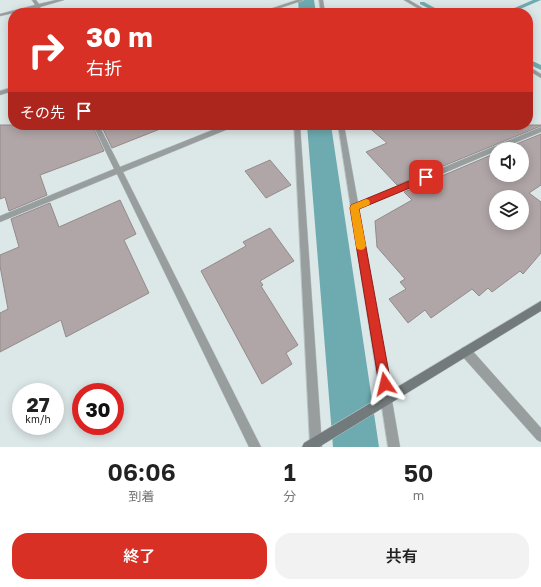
<!DOCTYPE html>
<html lang="ja">
<head>
<meta charset="utf-8">
<style>
  body { margin:0; font-family:"Golos Text","Noto Sans JP",sans-serif; background:#f2f2f2; color:#222; height:100vh; display:flex; flex-direction:column; font-size:15px; white-space:nowrap }
  * { box-sizing:border-box; margin:0 }
  p { font-size:13px; color:#767676 }
  .icon { flex:none; width:22px; height:22px; fill:none; stroke:currentColor; stroke-width:2; stroke-linecap:round; stroke-linejoin:round }
  .map { position:relative; height:447px; overflow:hidden }
  .drawer { display:flex; flex-direction:column; background:#fff; flex:1 }
  .drawer>* { flex:none }
  .guide { position:absolute; left:8px; top:8px; width:525px; height:122px; border-radius:16px; box-shadow:0 2px 10px #0003; background:#d93025; color:#fff; overflow:hidden }
  .controls { position:absolute; left:489px; top:142px; display:grid; gap:8px }
  .controls a { display:grid; place-items:center; width:40px; height:40px; border-radius:50%; background:#fff; box-shadow:0 2px 10px #0003; font-size:20px }
  .speed { position:absolute; left:12px; top:383px; display:flex; gap:8px; font-size:20px; font-weight:700; text-align:center }
  .speed>* { display:grid; place-content:center; width:52px; height:52px; border-radius:50%; background:#fff; box-shadow:0 2px 10px #0003; line-height:1 }
  .speed small { font-size:10px; font-weight:400 }
  .speed .limit { border:6px solid #d22; background:#fff; color:#111 }
  .pin { position:absolute; display:grid; place-items:center; width:34px; height:34px; color:#fff; margin:-17px; border-radius:8px; box-shadow:0 2px 6px #0006 }
  .me { position:absolute; width:44px; margin:-22px; rotate:350deg; stroke-linejoin:round; filter:drop-shadow(0 0 3px #0008) }
  .turn { display:flex; align-items:center; gap:14px; height:84px; padding:0 12px; font-size:18px }
  .turn .icon { width:52px; height:52px; stroke-width:2.5 }
  .turn b { display:block; font-size:28px; line-height:34px }
  .then { display:flex; align-items:center; height:38px; padding:0 12px; background:#0003; gap:8px; font-size:15px }
  .eta { display:flex; justify-content:space-evenly; align-items:center; height:68px; text-align:center }
  .eta b { font-size:24px; font-weight:600; line-height:28px }
  .cta { display:flex; gap:8px; margin-top:auto; padding:8px 12px }
  .cta a { flex:1; height:46px; border-radius:16px; background:#d93025; color:#fff; font-size:16px; font-weight:600; line-height:46px; text-align:center }
  .cta a+a { background:#f2f2f2; color:#222 }
  .map>svg:first-child { display:block }
  .water { fill:#6eabb0 }
  .lines { fill:none; stroke-linecap:round; stroke-linejoin:round }
  .stream { fill:#6eabb0; fill-rule:evenodd }
  .building { fill:#b1a6a7; stroke:#948a8a; fill-rule:evenodd }
  .street-casing { stroke:#bbc5c6; stroke-width:1 }
  .secondary-casing { stroke:#bbc5c6; stroke-width:1 }
  .street { fill:#989d9d; fill-rule:evenodd }
  .secondary { fill:#737a7b; fill-rule:evenodd }
  .route { fill:#d93025; stroke:#8d1f18 }
  .slow { fill:#f59e0b }
</style>
</head>
<body>
<div class="map">
<svg width="541" height="447" viewBox="0 0 541 447">
  <rect width="100%" height="100%" fill="#dce7e8"/>
  <path class="water" d="M298 0H314L316 13H299Z
    M307 125H331L379 447H333Z"/>
  <g class="lines">
    <path class="stream" d="M533 0H541L511 13H503Z
      M420 2H424L444 13H437L420 4Z
      M528 59 541 65V70L528 64Z"/>
  </g>
  <path class="building" d="M0 125H92L104 151 40 175 47 195 9 211 5 197 0 199Z
    M101 125H165V127L112 148Z
    M366 125H541V126L397 185 366 152 387 143Z
    M541 134V185L529 193 541 202V253L523 274 520 271 492 292 488 288 479 296 472 289 431 318 425 310 408 323 389 299 406 289 400 282 405 279 377 247 375 221 412 200 404 192 496 153V175H522V149H504ZM496 197H522V223H496Z
    M270 160 291 185 266 198 245 171Z
    M120 200 136 234 124 240 149 293 66 337 61 320 0 352V313L8 309 0 266V255L19 247 11 219 50 203 59 227Z
    M270 228 294 261 260 281 263 285 261 286 298 345 286 353 292 364 262 384 201 271 246 246 243 242Z"/>
  <g class="lines">
    <g class="street-casing">
      <path id="street" d="M32 0H36L39 4 56 0H64L40 7 43 13H39L36 8 0 16V14L35 5Z
        M297 0H304L265 13H258Z
        M319 0H323L325 13H321Z
        M404 0H409L431 13H426Z
        M528 66 541 74V78L528 70Z
        M13 87V91L0 95V91Z
        M93 125H99L120 167 225 125H234L233 127 123 172 261 447H249L117 174 0 222V216L114 169Z
        M294 125H300L322 447H310Z
        M338 125H344L358 203 541 127V132L500 149H496V151L359 209 400 447H388Z
        M466 347 470 348 541 428V442L537 440 462 356 461 352 462 348Z"/>
    </g>
    <g class="secondary-casing">
      <path id="secondary" d="M541 301V311L319 447H302L304 443Z"/>
    </g>
    <use href="#street" class="street"/>
    <use href="#secondary" class="secondary"/>
  </g>
  <path class="route" d="M426 174 430 177 429 180 359 209 391 384 389 389 385 390 381 389 379 384 350 208 351 205Z"/>
  <path class="slow" d="M366 199 369 200 370 203 369 205 359 209 366 246 364 249 361 250 357 249 356 246 350 208 351 205Z"/>
</svg>
<div class="controls">
<a><svg class="icon" aria-label="sound" viewBox="0 0 24 24"><path d="M4 9h4l5-4v14l-5-4H4zM17 9q2 3 0 6"/></svg></a>
<a><svg class="icon" aria-label="layers" viewBox="0 0 24 24"><path d="M12 4l9 5-9 5-9-5zM3 14l9 5 9-5"/></svg></a>
</div>
<div class="speed"><div>27<small>km/h</small></div><div class="limit">30</div></div>
<div class="pin" style="left:426px;top:177px;background:#d93025"><svg class="icon" aria-label="arrive" viewBox="0 0 24 24"><path d="M6 21V4h12l-3 4 3 4H6"/></svg></div>
<svg class="me" style="left:385px;top:384px" viewBox="-20 -20 40 40"><path d="M0-17L14 15 0 8-14 15z" fill="#d93025" stroke="#fff" stroke-width="4"/></svg>
<div class="guide">
<div class="turn"><svg class="icon" aria-label="right" viewBox="0 0 24 24"><path d="M7 20v-9h11M14 6l5 5-5 5"/></svg><div><b>30 m</b>右折</div></div>
<div class="then">その先<svg class="icon" aria-label="arrive" viewBox="0 0 24 24"><path d="M6 21V4h12l-3 4 3 4H6"/></svg></div>
</div>
</div>
<section class="drawer">
<div class="eta">
<div><b>06:06</b><p>到着</p></div>
<div><b>1</b><p>分</p></div>
<div><b>50</b><p>m</p></div>
</div>
<div class="cta"><a>終了</a><a>共有</a></div>
</section>
</body>
</html>
